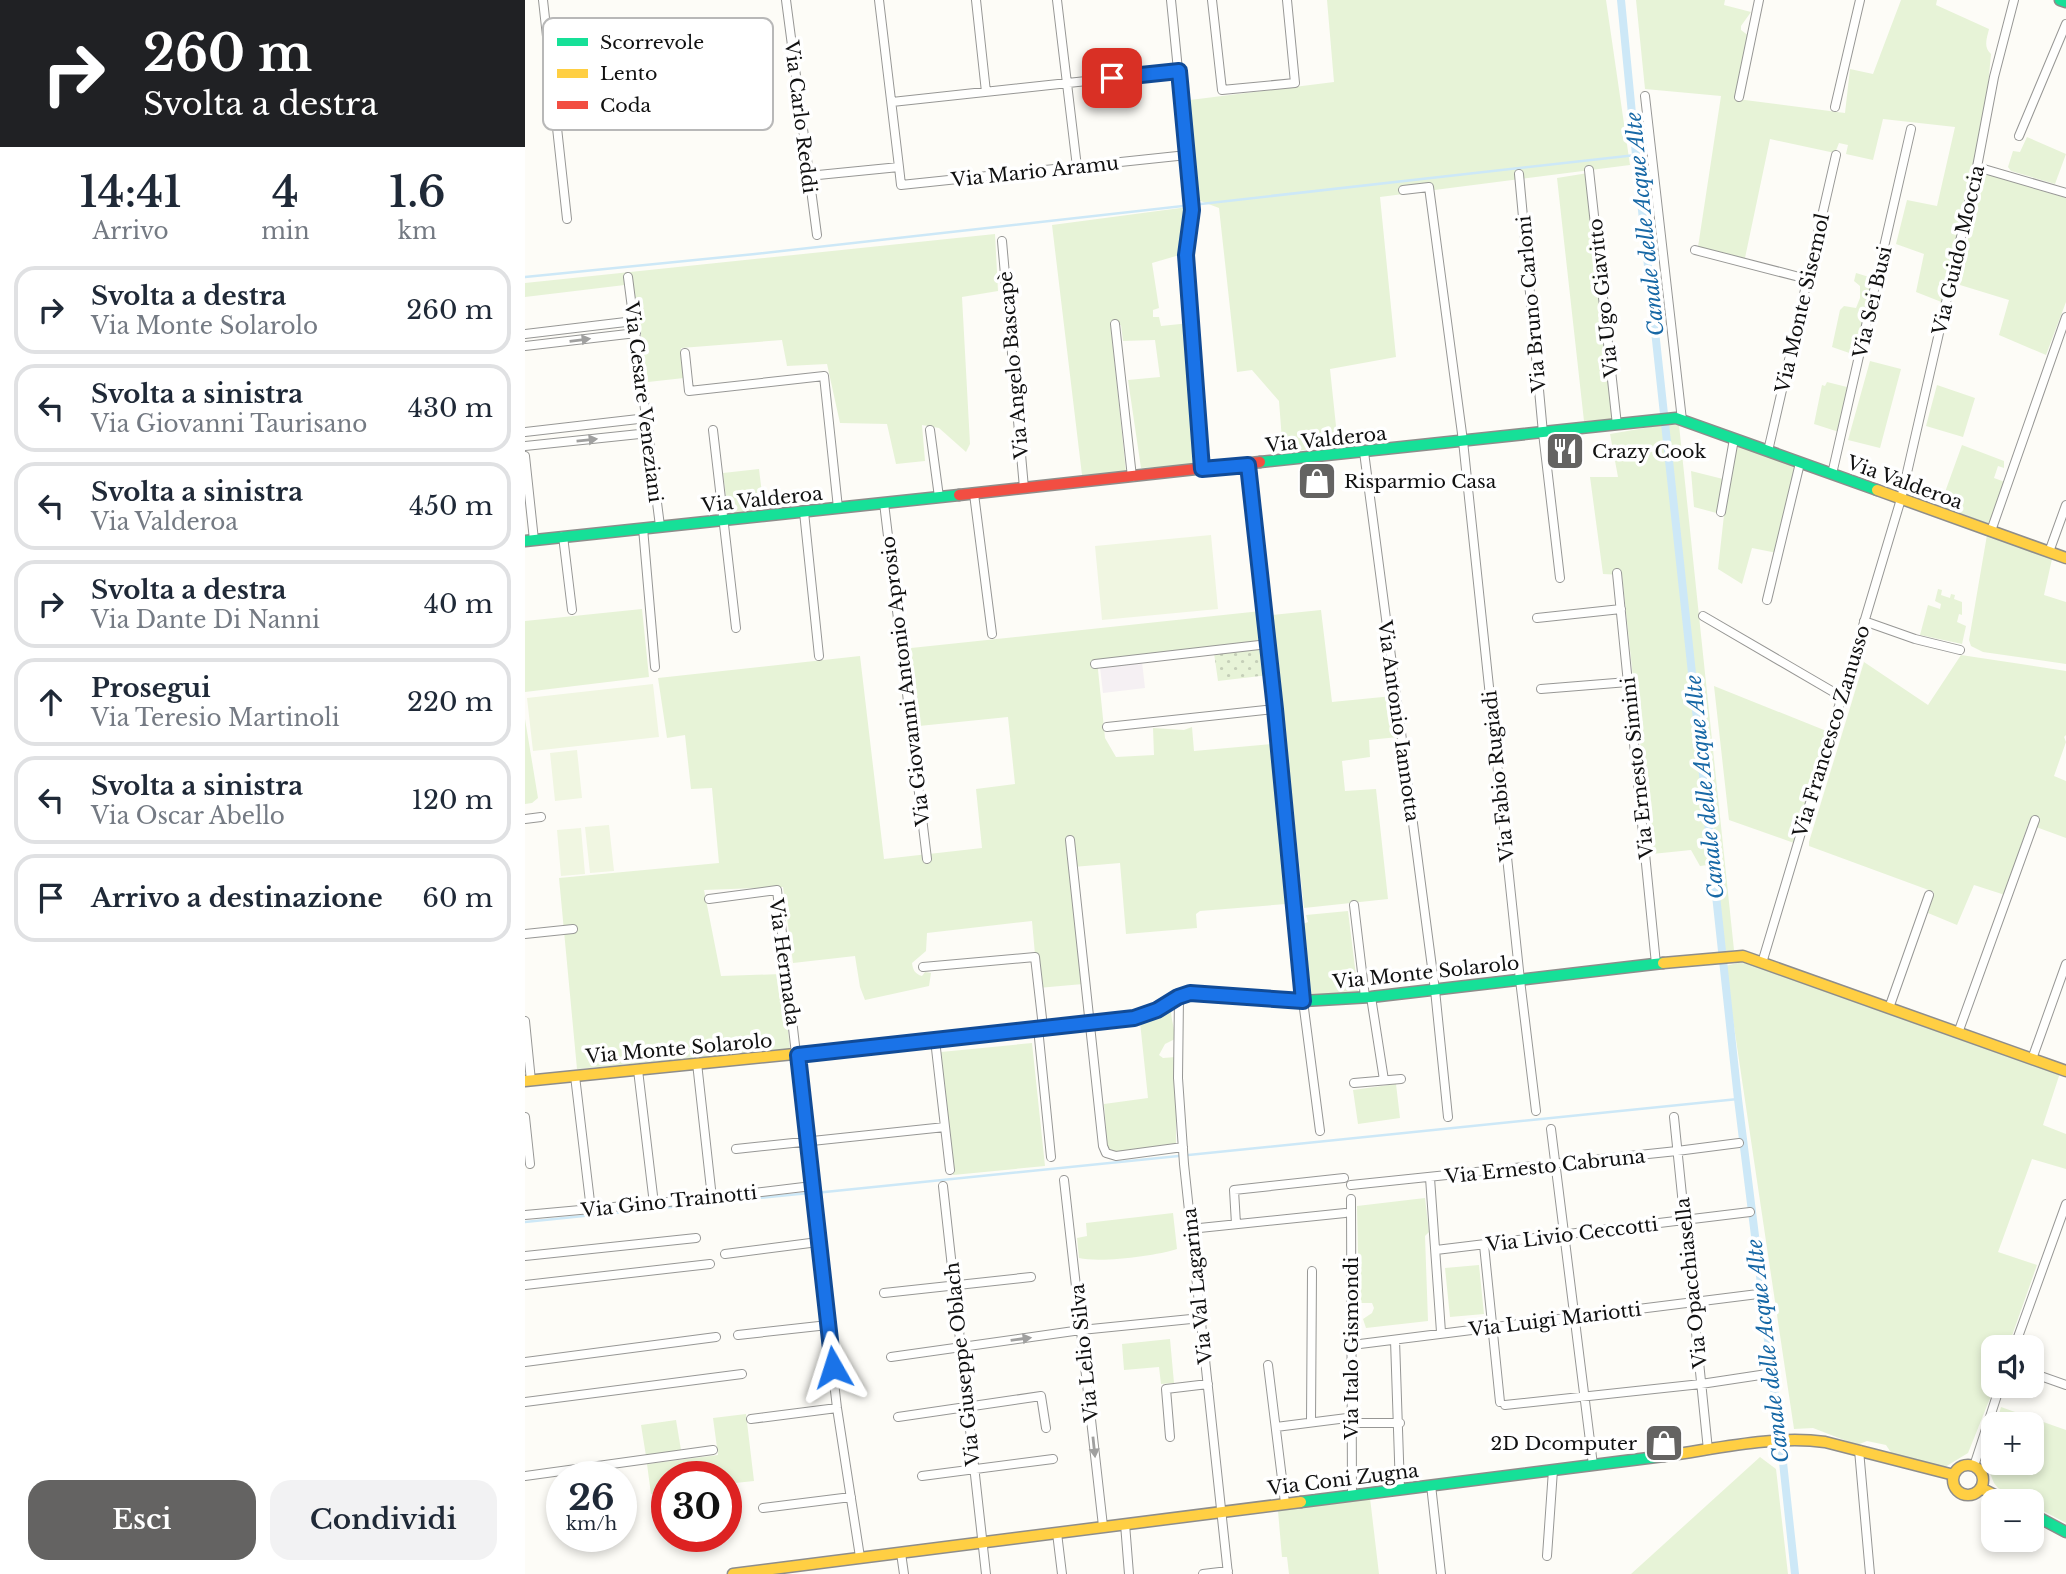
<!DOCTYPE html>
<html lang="it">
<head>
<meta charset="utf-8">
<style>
  body { margin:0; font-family:"Libre Baskerville",serif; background:#f2f2f3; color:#1f2937; height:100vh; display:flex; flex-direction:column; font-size:26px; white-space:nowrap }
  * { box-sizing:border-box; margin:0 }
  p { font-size:23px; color:#747a83 }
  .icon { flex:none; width:38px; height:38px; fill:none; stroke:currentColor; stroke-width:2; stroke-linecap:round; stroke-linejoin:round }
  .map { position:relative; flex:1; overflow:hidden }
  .sheet { display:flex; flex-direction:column; background:#fff; width:525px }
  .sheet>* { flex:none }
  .banner { background:#202124; color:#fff; overflow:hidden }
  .fabs { position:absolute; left:1456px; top:1335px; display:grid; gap:14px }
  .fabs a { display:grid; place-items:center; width:63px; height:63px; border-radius:14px; background:#fff; box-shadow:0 4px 10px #0003; font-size:35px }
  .speed { position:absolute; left:21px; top:1461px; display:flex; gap:14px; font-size:35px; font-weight:700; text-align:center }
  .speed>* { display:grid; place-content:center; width:91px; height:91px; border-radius:50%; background:#fff; box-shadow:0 4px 10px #0003; line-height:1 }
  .speed small { font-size:18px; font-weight:400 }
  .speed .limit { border:10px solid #d22; background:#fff; color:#111 }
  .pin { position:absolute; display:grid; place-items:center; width:60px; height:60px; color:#fff; margin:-30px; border-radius:14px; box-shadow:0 4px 10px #0006 }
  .me { position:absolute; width:77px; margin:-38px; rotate:354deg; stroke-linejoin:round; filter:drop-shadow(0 0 5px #0008) }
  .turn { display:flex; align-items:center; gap:24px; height:147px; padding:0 28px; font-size:32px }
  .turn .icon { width:91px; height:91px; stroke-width:2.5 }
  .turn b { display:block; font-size:49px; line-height:60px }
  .eta { display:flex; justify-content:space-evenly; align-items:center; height:119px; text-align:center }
  .eta b { font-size:42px; font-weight:600; line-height:49px }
  .button { display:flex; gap:14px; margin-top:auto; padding:14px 28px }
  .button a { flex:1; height:80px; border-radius:21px; background:#646362; color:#fff; font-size:28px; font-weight:600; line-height:80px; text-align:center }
  .button a+a { background:#f2f2f3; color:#1f2937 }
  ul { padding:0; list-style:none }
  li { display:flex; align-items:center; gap:21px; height:88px; margin:0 14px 10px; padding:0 14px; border:4px solid #e0e1e3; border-radius:21px }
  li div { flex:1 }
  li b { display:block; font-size:26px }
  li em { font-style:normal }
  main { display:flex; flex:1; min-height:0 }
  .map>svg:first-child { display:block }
  .industrial { fill:#f5f0f3 }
  .grass { fill:#e7f3d7 }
  .park { fill:url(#park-dots) }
  .pitch { fill:#f0f6e1 }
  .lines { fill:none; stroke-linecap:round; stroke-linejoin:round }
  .stream { stroke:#cde8f7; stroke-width:2.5 }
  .canal { stroke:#cde8f7; stroke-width:8 }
  .street-casing { stroke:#979795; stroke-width:10 }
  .fast-casing { stroke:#8e8d8b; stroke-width:13 }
  .slow-casing { stroke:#8e8d8b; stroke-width:13 }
  .jam-casing { stroke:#8e8d8b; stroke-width:13 }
  .street { stroke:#fffffe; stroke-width:8 }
  .fast { stroke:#16e098; stroke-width:10 }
  .slow { stroke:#ffcf43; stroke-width:10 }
  .jam { stroke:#f24e42; stroke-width:10 }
  .oneway { fill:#a0a09f }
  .route-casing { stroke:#114b97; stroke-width:18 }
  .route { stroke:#1a73e8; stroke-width:12 }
  .labels { text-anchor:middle; stroke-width:7; stroke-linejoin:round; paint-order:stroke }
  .street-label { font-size:19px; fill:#111; stroke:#fff }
  .poi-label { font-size:19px; fill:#111; stroke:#fff; text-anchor:start }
  .water-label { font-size:21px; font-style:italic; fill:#1768a6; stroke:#fff }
  .key { fill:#fff; stroke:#b8b8b8; stroke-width:2 }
  .key-label { font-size:19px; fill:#111 }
</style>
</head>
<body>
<main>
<section class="sheet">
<div class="banner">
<div class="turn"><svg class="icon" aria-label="right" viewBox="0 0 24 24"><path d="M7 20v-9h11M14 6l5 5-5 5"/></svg><div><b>260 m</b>Svolta a destra</div></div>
</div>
<div class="eta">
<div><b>14:41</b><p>Arrivo</p></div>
<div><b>4</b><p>min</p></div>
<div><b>1.6</b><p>km</p></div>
</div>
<ul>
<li><svg class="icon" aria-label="right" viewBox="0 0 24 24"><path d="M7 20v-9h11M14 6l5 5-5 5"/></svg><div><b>Svolta a destra</b><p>Via Monte Solarolo</p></div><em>260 m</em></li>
<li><svg class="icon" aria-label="left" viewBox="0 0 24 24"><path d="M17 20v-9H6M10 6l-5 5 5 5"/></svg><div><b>Svolta a sinistra</b><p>Via Giovanni Taurisano</p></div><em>430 m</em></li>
<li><svg class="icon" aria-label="left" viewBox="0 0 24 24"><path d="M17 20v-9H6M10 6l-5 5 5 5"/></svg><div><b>Svolta a sinistra</b><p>Via Valderoa</p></div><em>450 m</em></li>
<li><svg class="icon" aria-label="right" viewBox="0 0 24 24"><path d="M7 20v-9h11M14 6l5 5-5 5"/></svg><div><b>Svolta a destra</b><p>Via Dante Di Nanni</p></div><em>40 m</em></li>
<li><svg class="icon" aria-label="ahead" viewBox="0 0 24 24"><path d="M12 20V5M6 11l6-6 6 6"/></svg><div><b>Prosegui</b><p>Via Teresio Martinoli</p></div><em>220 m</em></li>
<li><svg class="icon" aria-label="left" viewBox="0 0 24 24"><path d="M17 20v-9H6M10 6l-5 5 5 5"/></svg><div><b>Svolta a sinistra</b><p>Via Oscar Abello</p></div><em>120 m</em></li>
<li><svg class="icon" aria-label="arrive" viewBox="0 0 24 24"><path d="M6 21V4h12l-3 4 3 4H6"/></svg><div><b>Arrivo a destinazione</b></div><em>60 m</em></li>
</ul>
<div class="button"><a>Esci</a><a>Condividi</a></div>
</section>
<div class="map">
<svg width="1541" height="1574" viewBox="0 0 1541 1574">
  <defs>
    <pattern id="park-dots" width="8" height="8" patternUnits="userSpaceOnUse" patternTransform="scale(1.75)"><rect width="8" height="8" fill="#e7f3d7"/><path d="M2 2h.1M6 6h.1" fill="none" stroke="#c5cfb8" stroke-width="1.8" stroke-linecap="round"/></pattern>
  </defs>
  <rect width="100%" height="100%" fill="#fdfcf7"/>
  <path class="industrial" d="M617 662 620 688 578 693 575 667Z"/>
  <path class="grass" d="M802 0H1081L1105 165 855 197 871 357 805 369 813 445 758 453 754 401 727 370 712 372 694 208 665 197V100L809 82Z
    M1111 0H1200L1199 5 1226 12 1216 26V30L1224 36 1212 99 1320 113 1325 69 1348 74 1376 0H1412L1411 5 1464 29C1462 38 1458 47 1466 54L1462 97 1419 303 1391 292 1399 254 1371 244 1382 200 1412 206 1430 127 1358 119 1348 160 1321 154 1323 145 1314 143 1310 153 1245 139 1220 258 1173 247 1196 96 1120 89Z
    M1502 137 1541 154 1530 184 1486 171 1483 167 1488 151 1495 152Z
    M1455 172 1541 198V302L1521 355 1474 335 1484 300 1435 285Z
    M1063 173 1084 390 1089 419 1059 421 1032 178Z
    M663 207 658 254 627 263 634 308 628 310V317H634L636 326 665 323 676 465 616 468 603 380 635 377 630 340 598 341 596 325 586 328 601 472 557 475 527 225Z
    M470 234 473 291 437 297 445 444 441 452 414 428 397 425 400 461 371 464 362 424 315 423 302 364 262 366 257 340 156 348 159 378 123 382 108 284 0 297V283Z
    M1331 273 1354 280 1333 356 1307 347 1315 310 1319 306 1331 308 1335 298V286L1329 281Z
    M1345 361 1376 369 1355 448 1323 440Z
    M1302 382 1326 388 1317 433 1289 424 1297 385 1300 386Z
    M1412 385 1450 398 1438 437 1401 426Z
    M1137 425H1154L1209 950 1199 952 1190 864 1175 866 1166 850 1127 854 1097 575 1078 574 1065 477H1093L1085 434Z
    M1206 441 1274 463 1252 553 1227 548 1217 584 1193 569 1199 515 1169 507 1166 471 1198 479Z
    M1437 445 1479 461V468L1473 466 1469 478 1480 482 1465 524 1415 506Z
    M234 469 239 510 203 514 198 473Z
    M1462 535 1527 559 1519 595 1541 602V664L1458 652 1446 646 1444 640Z
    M1413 589 1417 590 1416 595 1425 598 1426 594 1430 595 1429 599 1437 602V615L1434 614 1432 622 1441 626 1437 644 1395 635 1403 605 1415 609 1416 604 1410 601Z
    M117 609 124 677 0 692V621Z
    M796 610 807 702 868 696 873 737 844 740 845 757 817 761 820 791 851 789 863 899 779 908 747 615Z
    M736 611 740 642 572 660 580 738 591 757 629 755 628 728 659 730 667 727 669 751 747 744 761 904 675 911 671 914 672 928 601 934 595 863 548 867 558 984 513 988 507 921 402 933 401 951 387 963C388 970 390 974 397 976L400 972 406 973 404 986 340 1000 335 987 330 956 268 963 258 887 179 890 196 976 257 974 265 1049 52 1069 34 878 194 863 187 788 166 789 160 735 142 738 133 678 335 656 359 859 457 848 451 789 490 784 483 717 394 726 386 648Z
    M1436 655 1541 671V735L1539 737 1541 742 1529 776 1541 781V838L1503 824 1480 895 1449 885 1432 925 1403 913 1409 892 1284 846V842L1339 662 1403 705Z
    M1189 686 1304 732 1269 843 1204 820Z
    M0 719 13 798 7 803 0 804Z
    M823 911 833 992 786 997 778 924 783 922 781 915Z
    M1213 963H1230L1535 1073 1518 1125 1541 1134V1169L1507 1159 1473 1252 1512 1265 1483 1347 1468 1348V1386H1470L1443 1453 1420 1467 1367 1454 1361 1445 1342 1441 1332 1445 1288 1428 1269 1429 1200 966Z
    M642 1009H646C646 1021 650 1028 650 1039L640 1044 634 1055 638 1058 651 1057V1145L585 1153 582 1143 579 1104 623 1098 615 1022Z
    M507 1043 520 1166 428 1175 416 1052Z
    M871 1084 875 1118 833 1124 828 1090Z
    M900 1198 904 1232 900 1236 903 1321 841 1328 838 1319 847 1313 849 1308 847 1303H834L832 1206Z
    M648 1213 652 1249C631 1256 575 1263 554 1258L552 1238 562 1236 561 1223Z
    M954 1265 959 1314 925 1317 920 1268Z
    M645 1339 649 1383 636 1384 634 1367 599 1370 597 1344Z
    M1476 1407 1541 1430V1523L1507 1505V1502L1499 1501 1473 1488 1469 1483 1460 1461 1468 1433V1463H1507V1424H1471Z
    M221 1414 229 1481 201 1484V1477H142V1492L126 1494 122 1464 193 1455 188 1418Z
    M151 1420 156 1450 121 1456 116 1425Z
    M1235 1457 1251 1469 1263 1574H1106Z
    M845 1498 854 1574H764L762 1557H757L753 1511Z"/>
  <path class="park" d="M741 647 744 675 693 681 689 653Z"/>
  <path class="pitch" d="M686 535 693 609 577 620 570 546Z
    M128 684 134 737 8 751 2 698Z
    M52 750 57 798 30 801 25 753Z
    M84 825 89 871 65 873 60 827Z
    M56 828 60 874 36 876 32 830Z"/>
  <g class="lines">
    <path class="stream" d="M0 277 230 254 1111 155
      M290 1193 1213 1099
      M0 1222 284 1193"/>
    <path class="canal" d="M1096 0 1111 155 1213 1099 1257 1453 1270 1574"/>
    <g class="street-casing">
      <path id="street" d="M18 0 42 219
        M261 0 292 235
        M451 0 461 92
        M532 0 552 167
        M646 0 667 210 661 255 677 469
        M687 0 697 90 770 83 762 0
        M1120 96 1157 420
        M1214 97 1234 0
        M367 102 654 71
        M1310 107 1335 0
        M1494 136 1541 24
        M374 167 376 185 662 155
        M1452 167 1541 193
        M1064 170 1092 425
        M994 174 1018 433 1035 578
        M283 176 374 167 354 0
        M878 190 904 187 938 441 995 980 1011 1111
        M477 241 499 488
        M1170 250 1282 279
        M103 277 135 526
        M590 324 607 477
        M0 334 109 321
        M0 346 111 333
        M160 353 164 391 299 376 313 508
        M188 430 211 628
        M405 430 414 497
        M0 432 122 418
        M0 446 124 433
        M1243 451 1311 155
        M839 452 910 990 923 1117
        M0 456 9 540
        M723 465 750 709 778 1001 795 1131
        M1307 474 1386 129
        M449 494 467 634
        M359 503 402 859
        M279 512 294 656
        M1196 512 1209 439
        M118 528 130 667
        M1466 531 1541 317
        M38 536 47 610
        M1524 552 1541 505
        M1092 573 1131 964
        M1242 600 1275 463
        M1178 616 1317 697
        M1012 618 1096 609
        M1339 621 1390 639 1435 650
        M570 664 743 644
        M1016 689 1103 682
        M582 727 750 709
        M0 819 16 817
        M545 840 578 1146 581 1153 591 1156 658 1147
        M184 899 252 890 312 1408 335 1557
        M829 905 840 997
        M0 934 48 929
        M1237 963 1376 499 1452 167 1469 77 1489 0
        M398 967 510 957 518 1027
        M654 997 653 1078 659 1164 703 1574
        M846 997 859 1080
        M1364 1008 1404 895
        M0 1021 6 1081
        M513 1028 526 1157
        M1433 1033 1510 820
        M410 1040 425 1170
        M1507 1059 1541 964
        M172 1063 187 1198
        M113 1070 129 1204
        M50 1076 66 1210
        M829 1083 876 1079
        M0 1117 5 1164
        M1149 1117 1183 1450
        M1026 1129 1068 1465
        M211 1149 420 1127
        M905 1178 916 1332
        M539 1180 578 1526
        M826 1185 1152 1151 1214 1143
        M418 1186 461 1574
        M826 1199 827 1496
        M0 1215 187 1198 287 1186
        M711 1224 709 1190 819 1178
        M665 1229 820 1213
        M959 1245 975 1402
        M911 1250 1225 1212
        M200 1254 293 1242
        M0 1256 171 1238
        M0 1285 185 1264
        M359 1293 506 1277
        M213 1335 303 1325
        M870 1340 875 1489
        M827 1345 1233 1294
        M1489 1348 1541 1204
        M366 1357 556 1330 676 1318
        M0 1362 191 1337
        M743 1365 760 1503
        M1507 1373 1541 1385
        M0 1402 217 1374
        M980 1405 1176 1384 1242 1374
        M373 1417 516 1396 521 1428
        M226 1419 312 1408
        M786 1422 787 1271
        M826 1423H875
        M751 1427 822 1418
        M645 1437 641 1389 683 1384
        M1334 1450 1345 1574
        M1449 1466 1475 1386
        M0 1476 188 1450
        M397 1476 528 1459
        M906 1485 916 1574
        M238 1508 326 1497
        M600 1524 604 1574
        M532 1533 537 1574
        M376 1553 379 1574
        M1022 1556 1028 1470
        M678 1574 703 1571"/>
    </g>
    <g class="fast-casing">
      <path id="fast" d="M1535 0 1541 2
        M735 462 1151 418 1352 490
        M0 541 434 495
        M449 1036 609 1018 632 1010 665 993 778 1001 846 997 1138 963
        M776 1502 1139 1456
        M1507 1514 1541 1532"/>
    </g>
    <g class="slow-casing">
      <path id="slow" d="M1352 490 1541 558
        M1138 963 1218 956 1541 1071
        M0 1081 449 1036
        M1139 1456C1191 1449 1248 1435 1300 1442L1429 1475
        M1428 1480a15 15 0 1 1 30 0a15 15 0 1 1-30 0Z
        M1456 1488 1483 1502
        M208 1574 776 1502"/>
    </g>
    <g class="jam-casing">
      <path id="jam" d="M434 495 735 462"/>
    </g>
    <use href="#street" class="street"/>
    <use href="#fast" class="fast"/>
    <use href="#slow" class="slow"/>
    <use href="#jam" class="jam"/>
  </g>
  <defs><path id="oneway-solid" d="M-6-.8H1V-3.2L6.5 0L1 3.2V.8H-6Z" transform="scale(1.75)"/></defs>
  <g class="oneway">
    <use href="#oneway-solid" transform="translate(55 340) rotate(-7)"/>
    <use href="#oneway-solid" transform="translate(62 440) rotate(-6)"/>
    <use href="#oneway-solid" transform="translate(496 1339) rotate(-8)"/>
    <use href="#oneway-solid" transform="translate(569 1447) rotate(84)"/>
  </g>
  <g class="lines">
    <g class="route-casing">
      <path id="route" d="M308 1367 273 1055 609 1018 632 1010 653 997 665 993 778 1001 750 709 723 465 677 469 661 255 667 210 654 71 587 78"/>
    </g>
    <use href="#route" class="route"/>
  </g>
  <defs>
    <g id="restaurant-square" transform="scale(2.0125)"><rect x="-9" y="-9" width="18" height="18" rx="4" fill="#646362" stroke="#fff"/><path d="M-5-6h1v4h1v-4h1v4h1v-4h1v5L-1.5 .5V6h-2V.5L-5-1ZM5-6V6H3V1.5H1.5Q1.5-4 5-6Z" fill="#fff"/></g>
    <g id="shop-square" transform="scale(2.0125)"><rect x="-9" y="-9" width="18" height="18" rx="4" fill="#646362" stroke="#fff"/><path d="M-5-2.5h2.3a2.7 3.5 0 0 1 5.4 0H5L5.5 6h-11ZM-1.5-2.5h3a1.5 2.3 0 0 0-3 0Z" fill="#fff"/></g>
  </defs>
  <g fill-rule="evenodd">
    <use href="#restaurant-square" x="1040" y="451"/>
    <use href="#shop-square" x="792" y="481"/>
    <use href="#shop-square" x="1139" y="1443"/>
  </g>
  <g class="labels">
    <g class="street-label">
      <text transform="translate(276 117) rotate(83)" y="7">Via Carlo Reddi</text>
      <text transform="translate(510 171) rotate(-6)" y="7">Via Mario Aramu</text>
      <text transform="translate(1433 250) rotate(-77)" y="7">Via Guido Moccia</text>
      <text transform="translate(1078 298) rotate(-96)" y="7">Via Ugo Giavitto</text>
      <text transform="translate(1347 302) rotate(-77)" y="7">Via Sei Busi</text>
      <text transform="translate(1277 303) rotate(-77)" y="7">Via Monte Sisemol</text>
      <text transform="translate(1006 304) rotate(-95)" y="7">Via Bruno Carloni</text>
      <text transform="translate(488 365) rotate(-95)" y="7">Via Angelo Bascapè</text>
      <text transform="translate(119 402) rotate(83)" y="7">Via Cesare Veneziani</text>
      <text transform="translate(801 439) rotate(-6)" y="7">Via Valderoa</text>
      <text transform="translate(1380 482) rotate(20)" y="7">Via Valderoa</text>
      <text transform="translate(237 499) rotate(-6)" y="7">Via Valderoa</text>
      <text transform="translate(380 681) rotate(-97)" y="7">Via Giovanni Antonio Aprosio</text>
      <text transform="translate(874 721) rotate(82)" y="7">Via Antonio Iannotta</text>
      <text transform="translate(1306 731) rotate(-73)" y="7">Via Francesco Zanusso</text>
      <text transform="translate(1112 768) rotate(-96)" y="7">Via Ernesto Simini</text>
      <text transform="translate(973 776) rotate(-96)" y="7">Via Fabio Rugiadi</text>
      <text transform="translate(260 962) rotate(82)" y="7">Via Hermada</text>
      <text transform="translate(901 972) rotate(-6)" y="7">Via Monte Solarolo</text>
      <text transform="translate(154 1048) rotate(-5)" y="7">Via Monte Solarolo</text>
      <text transform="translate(1020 1166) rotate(-6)" y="7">Via Ernesto Cabruna</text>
      <text transform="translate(144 1201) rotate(-6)" y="7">Via Gino Trainotti</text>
      <text transform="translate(1047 1234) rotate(-7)" y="7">Via Livio Ceccotti</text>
      <text transform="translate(1166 1283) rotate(-96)" y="7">Via Opacchiasella</text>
      <text transform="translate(672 1286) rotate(-96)" y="7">Via Val Lagarina</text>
      <text transform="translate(1030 1319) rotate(-7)" y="7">Via Luigi Mariotti</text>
      <text transform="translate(826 1348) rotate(-90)" y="7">Via Italo Gismondi</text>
      <text transform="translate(559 1353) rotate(-96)" y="7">Via Lelio Silva</text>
      <text transform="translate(437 1364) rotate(-96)" y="7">Via Giuseppe Oblach</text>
      <text transform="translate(818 1479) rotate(-7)" y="7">Via Coni Zugna</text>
    </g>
    <g class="poi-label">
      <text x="1067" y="458">Crazy Cook</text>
      <text x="819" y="488">Risparmio Casa</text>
      <text x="1112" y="1450" text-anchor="end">2D Dcomputer</text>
    </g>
    <g class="water-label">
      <text transform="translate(1120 224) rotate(-96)" y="7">Canale delle Acque Alte</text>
      <text transform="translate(1180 787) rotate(-96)" y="7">Canale delle Acque Alte</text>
      <text transform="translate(1243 1351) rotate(-97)" y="7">Canale delle Acque Alte</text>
    </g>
  </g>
  <rect x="18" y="18" width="230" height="112" rx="10" class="key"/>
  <rect x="32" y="38" width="31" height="8" fill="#16e098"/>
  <rect x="32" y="69" width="31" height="9" fill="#ffcf43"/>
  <rect x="32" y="101" width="31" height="8" fill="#f24e42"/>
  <g class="key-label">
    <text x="75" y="49">Scorrevole</text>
    <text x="75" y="80">Lento</text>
    <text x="75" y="112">Coda</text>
  </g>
</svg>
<div class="fabs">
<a><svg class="icon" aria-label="sound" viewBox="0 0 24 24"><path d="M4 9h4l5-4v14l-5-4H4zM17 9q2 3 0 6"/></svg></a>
<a>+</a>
<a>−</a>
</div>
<div class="speed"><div>26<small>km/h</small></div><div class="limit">30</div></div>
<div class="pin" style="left:587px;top:78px;background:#d93025"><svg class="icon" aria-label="arrive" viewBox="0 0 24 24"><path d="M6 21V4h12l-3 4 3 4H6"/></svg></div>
<svg class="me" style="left:308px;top:1367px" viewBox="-20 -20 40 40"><path d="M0-17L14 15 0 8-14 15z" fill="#1a73e8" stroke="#fff" stroke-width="4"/></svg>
</div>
</main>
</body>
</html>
